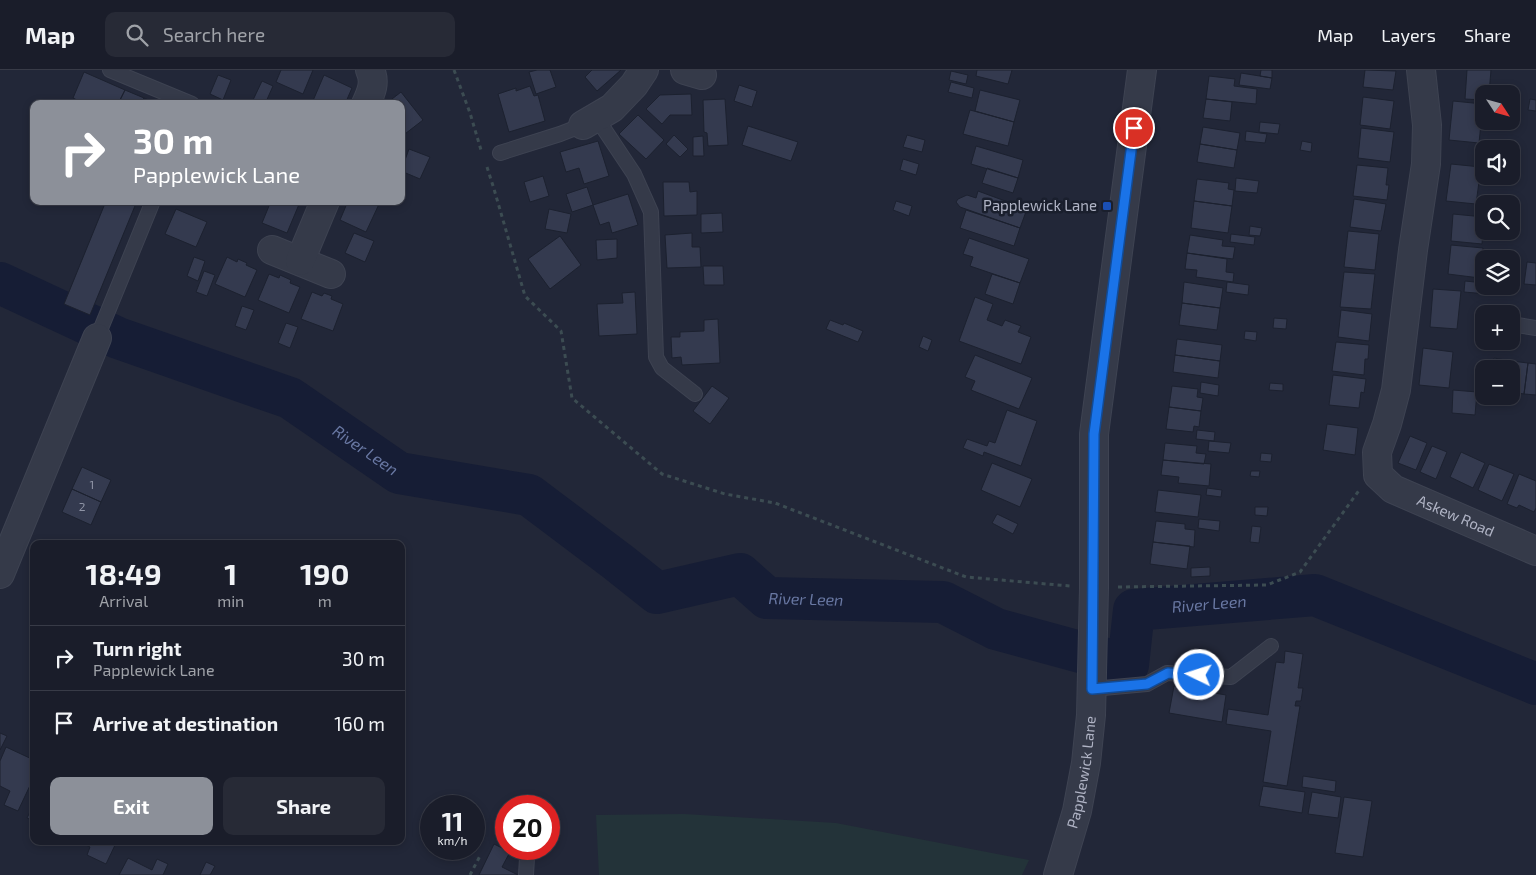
<!DOCTYPE html>
<html lang="en">
<head>
<meta charset="utf-8">
<style>
  body { margin:0; font-family:"Exo 2",sans-serif; background:#272a36; color:#f1f3f6; height:100vh; display:flex; flex-direction:column; font-size:19px; white-space:nowrap }
  * { box-sizing:border-box; margin:0 }
  p { font-size:16px; color:#9fa2a8 }
  .icon { flex:none; width:28px; height:28px; fill:none; stroke:currentColor; stroke-width:2; stroke-linecap:round; stroke-linejoin:round }
  .map { position:relative; flex:1; overflow:hidden }
  .details { position:absolute; left:30px; top:470px; width:375px; height:305px; display:flex; flex-direction:column; background:#1a1d2a; border-radius:10px; box-shadow:0 2px 8px #0003,0 0 0 1px #383b47 }
  .details>* { flex:none }
  .guide { position:absolute; left:30px; top:30px; width:375px; height:105px; border-radius:10px; box-shadow:0 2px 8px #0003,0 0 0 1px #383b47; background:#8c9099; color:#fff; overflow:hidden }
  .needle { width:32px; rotate:126deg }
  .tools { position:absolute; left:1475px; top:15px; display:grid; gap:10px }
  .tools a { display:grid; place-items:center; width:45px; height:45px; border-radius:10px; background:#1a1d2a; box-shadow:0 2px 8px #0003,0 0 0 1px #383b47; font-size:25px }
  .speed { position:absolute; left:420px; top:725px; display:flex; gap:10px; font-size:25px; font-weight:700; text-align:center }
  .speed>* { display:grid; place-content:center; width:65px; height:65px; border-radius:50%; background:#1a1d2a; box-shadow:0 2px 8px #0003,0 0 0 1px #383b47; line-height:1 }
  .speed small { font-size:12px; font-weight:400 }
  .speed .limit { border:8px solid #d22; background:#fff; color:#111 }
  .pin { position:absolute; display:grid; place-items:center; width:42px; height:42px; color:#fff; margin:-21px; border:2px solid #fff; border-radius:50%; box-shadow:0 1px 5px #0007 }
  .me { position:absolute; width:55px; margin:-28px; rotate:274deg; stroke-linejoin:round; filter:drop-shadow(0 0 4px #0008) }
  .turn { display:flex; align-items:center; gap:18px; height:105px; padding:0 20px; font-size:22px }
  .turn .icon { width:65px; height:65px; stroke-width:2.5 }
  .turn b { display:block; font-size:35px; line-height:42px }
  .eta { display:flex; justify-content:space-evenly; align-items:center; height:85px; text-align:center }
  .eta b { font-size:30px; font-weight:700; line-height:35px }
  .cta { display:flex; gap:10px; margin-top:auto; padding:10px 20px }
  .cta a { flex:1; height:58px; border-radius:10px; background:#8c9099; color:#fff; font-size:20px; font-weight:700; line-height:58px; text-align:center }
  .cta a+a { background:#272a36; color:#f1f3f6 }
  ul { padding:0; list-style:none }
  li { display:flex; align-items:center; gap:15px; height:65px; padding:0 20px; border-top:1px solid #383b47 }
  li div { flex:1 }
  li b { display:block; font-size:19px }
  li em { font-style:normal }
  header { display:flex; align-items:center; gap:30px; box-sizing:border-box; height:70px; padding:0 25px; background:#1a1d2a; border-bottom:1px solid #383b47 }
  header strong { font-size:24px }
  nav { display:flex; gap:28px; margin-inline-start:auto; font-size:18px }
  .search { width:350px; height:45px; background:#272a36; display:flex; align-items:center; gap:12px; box-sizing:border-box; padding:0 18px; border-radius:10px; color:#9fa2a8; font-size:19px }
  .map>svg:first-child { display:block }
  .green { fill:#233339 }
  .lines { fill:none; stroke-linecap:round; stroke-linejoin:round }
  .river { stroke:#161d35; stroke-width:42 }
  .building { fill:#343a4f; stroke:#1c212f }
  .service-casing { stroke:#3e4352; stroke-width:16 }
  .minor-casing { stroke:#3e4352; stroke-width:30 }
  .tertiary-casing { stroke:#3e4352; stroke-width:30 }
  .path { stroke:#3c4c52; stroke-width:3; stroke-dasharray:4 4; stroke-linecap:butt }
  .service { stroke:#353a49; stroke-width:14 }
  .minor { stroke:#353a49; stroke-width:28 }
  .tertiary { stroke:#353a49; stroke-width:28 }
  .route-casing { stroke:#114b97; stroke-width:12 }
  .route { stroke:#1a73e8; stroke-width:9 }
  .transit-dot { fill:#1a4fb4; stroke:#1a1f2d; stroke-width:2 }
  .labels { text-anchor:middle; stroke-width:5; stroke-linejoin:round; paint-order:stroke }
  .number-label { font-size:12px; fill:#8f94a6 }
  .poi-label { font-size:15px; fill:#b0b4c5; stroke:#1a1f2d; text-anchor:end }
  .street-label { font-size:15px; fill:#b0b4c5; stroke:#1a1f2d }
  .water-label { font-size:16px; font-style:italic; fill:#6978a3; stroke:#1a1f2d }
</style>
</head>
<body>
<header>
<strong>Map</strong>
<div class="search"><svg class="icon" aria-label="search" viewBox="0 0 24 24"><circle cx="10" cy="10" r="6"/><path d="M15 15l6 6"/></svg>Search here</div>
<nav><a>Map</a><a>Layers</a><a>Share</a></nav>
</header>
<div class="map">
<svg width="1536" height="805" viewBox="0 0 1536 805">
  <rect width="100%" height="100%" fill="#222738"/>
  <path class="green" d="M684 744 836 753 1029 790 1022 805H599L596 745Z"/>
  <g class="lines">
    <path class="river" id="s1" d="M0 213 118 268 290 328 399 403 529 425 618 492 657 523 740 504 767 528 943 532 996 559 1128 595 1134 540 1315 525 1536 614"/>
  </g>
  <path class="building" d="M281 0H313L303 24 276 12Z
    M537 0H550L556 17 536 24 529 2Z
    M592 0H621L597 21 585 7Z
    M977 0H1012L1008 14 976 6Z
    M1261 0H1272V8L1260 6Z
    M1365 0 1396 1 1393 20 1363 17Z
    M1467 0H1491L1489 24H1484V30L1465 29Z
    M951 1 968 5 966 14 949 10Z
    M84 2 125 20 118 34H85L73 28Z
    M1241 3 1272 8 1270 19 1239 15Z
    M218 5 231 10 223 30 210 24Z
    M324 5 352 18 345 34 312 33Z
    M1209 6 1235 9 1234 16 1257 19 1256 34 1206 29Z
    M262 11 273 16 265 34 253 30Z
    M951 12 974 18 972 28 948 22Z
    M739 15 757 21 752 37 734 31Z
    M530 16 534 26 538 25 545 51 509 62 498 24 516 18V21Z
    M125 20 144 28 141 34H118Z
    M980 20 1020 30 1014 52 975 41Z
    M401 22 423 50 401 67V34H393L394 33 392 29Z
    M691 24 692 45H670L662 54 646 39 660 25Z
    M1363 27 1394 31 1390 59 1360 55Z
    M144 28 157 34H141Z
    M725 29 728 75 708 76 707 63 704 62 703 30Z
    M1206 29 1232 32 1230 51 1203 48Z
    M1530 29 1536 30V41L1528 40Z
    M1453 31 1483 34 1479 73 1449 70Z
    M970 40 1014 52 1008 76 963 64Z
    M638 45 664 70 646 89 619 64Z
    M1260 52 1280 54 1278 64 1259 62Z
    M748 56 798 72 791 91 742 75Z
    M1203 57 1240 63 1237 80 1200 74Z
    M1361 58 1394 62 1390 92 1358 88Z
    M1246 61 1267 64 1265 73 1245 71Z
    M674 65 688 79 680 87 666 74Z
    M907 65 925 70 922 82 903 77Z
    M703 66 704 86H693V67Z
    M598 71 609 106 584 114 579 98 566 102 560 82Z
    M1302 71 1312 73 1311 82 1300 80Z
    M1200 74 1237 80 1234 98 1197 92Z
    M1485 74 1509 76 1508 79H1484Z
    M976 76 1023 90 1018 108 971 94Z
    M409 79 430 87 420 109 401 101Z
    M903 89 919 94 916 105 900 100Z
    M1451 94 1481 97 1476 134 1446 131Z
    M1357 95 1388 98 1386 115H1389L1387 130 1353 126Z
    M987 98 1018 108 1013 123 982 113Z
    M543 106 549 126 530 132 524 112Z
    M1236 108 1259 111 1257 123 1235 121Z
    M1197 109 1229 113 1228 119 1234 120 1232 136 1194 131Z
    M663 112H689L690 122 697 121V145L664 146Z
    M587 117 593 135 572 142 566 124Z
    M978 121 1027 139 1020 158 960 137 956 132 958 129 967 125 976 128Z
    M628 124 638 155 612 163 609 152 600 155 593 135Z
    M1354 129 1386 134 1381 161 1350 157Z
    M106 131H137L90 245 64 234Z
    M271 131 300 132 287 163 262 153Z
    M348 131 380 132 366 162 340 150Z
    M896 131 912 136 909 146 893 140Z
    M1194 131 1232 136 1228 163 1191 158Z
    M176 139 207 152 196 177 165 164Z
    M549 139 571 144 567 163 545 159Z
    M966 140 1020 158 1014 176 960 158Z
    M722 143 723 162 701 163V144Z
    M1453 144 1484 147 1482 174 1451 171Z
    M1250 156 1262 158 1260 166 1249 165Z
    M1348 161 1379 164 1375 200 1344 197Z
    M354 163 374 171 365 192 345 183Z
    M692 163V177H700L701 197 667 198 665 165Z
    M1231 164 1255 167 1254 175 1230 172Z
    M1190 165 1223 170 1222 176 1235 177 1233 189 1187 183Z
    M560 166 581 195 550 219 528 189Z
    M969 168 1029 189 1020 213 970 196 973 187 963 184Z
    M617 169V188L597 190 596 170Z
    M1451 175 1483 178 1480 208 1448 204Z
    M1187 183 1227 189 1226 202 1234 203 1233 212 1196 207 1197 200 1185 199Z
    M194 187 205 191 198 211 187 206Z
    M227 187 237 192 238 189 247 193 246 195 257 200 245 227 215 214Z
    M1527 192 1536 193V215L1524 214Z
    M703 196H723L724 215H704Z
    M204 201 215 205 207 226 196 222Z
    M1344 202 1375 204 1371 239 1340 237Z
    M269 204 279 208 280 205 291 210 290 213 300 217 289 243 258 230Z
    M992 204 1020 213 1013 234 985 224Z
    M1465 211 1484 213V216H1488L1487 224 1464 222Z
    M1184 212 1223 218 1220 238 1182 233Z
    M1227 212 1249 215 1248 225 1226 222Z
    M1433 219 1461 221 1457 259 1430 257Z
    M312 222 322 226 324 223 332 226 331 229 343 234 333 261 301 249Z
    M635 222 637 264 599 266 597 234 623 233 622 223Z
    M975 227 993 234 987 250 1002 256 1005 250 1021 256 1018 262 1031 267 1021 294 959 271Z
    M1182 233 1220 238 1217 260 1179 255Z
    M242 236 254 240 246 260 235 256Z
    M1341 240 1372 244 1369 271 1338 267Z
    M1274 248 1287 249 1286 259 1273 258Z
    M718 249 720 293 682 295 681 287 672 288 671 267H680V262L704 261V250Z
    M830 250 843 255 844 253 863 261 858 272 826 259Z
    M286 253 298 257 290 278 278 273Z
    M1245 261 1257 262 1256 271 1244 269Z
    M923 266 932 270 928 281 919 277Z
    M1177 269 1222 275 1220 291 1175 285Z
    M1336 272 1369 275 1368 289H1365L1364 305 1332 301Z
    M1423 278 1453 282 1449 318 1419 315Z
    M975 285 1032 308 1019 339 971 320 975 311 965 307Z
    M1175 285 1220 291 1218 308 1173 302Z
    M1494 288 1511 291 1510 299H1492Z
    M1511 291 1528 293 1524 324 1511 322V299H1510Z
    M1528 293 1536 294V325L1524 324Z
    M1333 305 1366 309 1364 323 1361 322 1359 338 1329 335Z
    M1201 312 1219 315 1218 326 1200 323Z
    M1270 313 1283 314V321L1269 320Z
    M712 316 729 328 710 354 693 341Z
    M1172 316 1198 319 1197 327 1203 328 1201 341 1169 337Z
    M1453 320 1477 322 1475 345 1452 343Z
    M1169 337 1201 341 1199 357 1194 356 1193 362 1166 359Z
    M1007 340 1037 351 1021 396 984 382 983 386 963 378 967 369 987 376 989 371 995 373Z
    M1327 354 1358 358 1355 385 1323 380Z
    M1197 360 1215 362 1214 371 1196 369Z
    M1410 366 1427 373 1416 400 1398 393Z
    M1209 371 1231 373 1229 383 1208 381Z
    M1165 373 1197 376 1196 383 1206 384 1204 394 1163 390Z
    M1432 376 1447 382 1436 409 1420 402Z
    M1461 382 1485 393 1473 418 1450 407Z
    M1261 383 1272 384 1271 392 1260 391Z
    M1163 390 1211 394 1209 416 1178 413 1179 407 1161 405Z
    M992 393 1032 409 1020 437 981 420Z
    M1489 394 1514 404 1502 431 1478 420Z
    M82 397 111 410 101 432 72 419Z
    M1251 401H1260L1259 407 1250 406Z
    M1519 404 1536 411V438L1534 442 1519 435 1517 438 1507 434Z
    M1207 418 1222 420 1221 427 1206 425Z
    M72 419 101 432 91 455 62 442Z
    M1158 420 1201 425 1198 447 1155 442Z
    M1255 437H1268L1267 446 1255 445Z
    M997 444 1018 454 1013 464 992 453Z
    M1199 449 1220 451 1219 461 1198 458Z
    M1156 451 1185 454V459L1195 460 1194 477 1153 472Z
    M1252 456 1261 457 1259 473 1250 472Z
    M1153 472 1190 476 1187 499 1150 494Z
    M1210 497V506L1191 507V498Z
    M1285 581 1303 584 1298 618H1303L1301 631H1296L1295 636H1300L1287 716 1263 712 1271 661 1226 654 1228 639 1268 645 1276 592 1284 593Z
    M1174 616 1226 625 1222 652 1169 643Z
    M0 663 7 666 0 680Z
    M6 677 34 690V707L18 741 4 735 10 721 0 716V691Z
    M1303 706 1336 711 1335 722 1302 717Z
    M1263 716 1305 722 1302 743 1259 736Z
    M1312 722 1341 727 1338 748 1308 744Z
    M1344 727 1372 731 1363 787 1335 783Z
    M34 734V751L27 748Z
    M78 771H117L106 794 87 785 90 777Z
    M494 774 510 782 502 797 518 805H479Z
    M128 788 152 800 157 789 168 794 163 805H119Z
    M206 792 215 796 210 805H200Z"/>
  <g class="lines">
    <g class="service-casing">
      <path id="service" d="M110 0 192 34
        M596 47 634 104 651 142 656 287 662 298 695 324
        M500 83 560 64 583 55
        M1511 254 1536 258
        M97 268 153 131
        M1092 619 1147 614 1167 603 1231 607 1271 576
        M526 805 527 788"/>
    </g>
    <g class="minor-casing">
      <g id="minor">
        <path d="M685 0 702 5"/>
        <path id="s2" d="M1421 0 1427 55 1426 94 1413 180 1396 320 1387 354 1377 382 1378 405 1393 419 1536 481"/>
        <path d="M366 34C371 23 376 12 370 0"/>
        <path d="M583 55 612 38 634 15 644 0"/>
        <path d="M272 180 331 204"/>
        <path d="M300 191 325 131"/>
        <path d="M0 504 97 268"/>
      </g>
    </g>
    <g class="tertiary-casing">
      <g id="tertiary">
        <path id="s3" d="M1058 805 1077 741 1086 693 1091 645 1094 518V364L1142 0"/>
      </g>
    </g>
    <path class="path" d="M454 0 470 43 481 80
      M487 97 494 119 525 226 561 261 572 328 662 404 725 424 775 433 966 507 1070 516
      M1118 517 1267 515 1300 502 1360 419
      M470 805 481 784"/>
    <use href="#service" class="service"/>
    <use href="#minor" class="minor"/>
    <use href="#tertiary" class="tertiary"/>
  </g>
  <g class="lines">
    <g class="route-casing">
      <path id="route" d="M1134 58 1094 364 1092 619 1147 614 1168 603 1199 605"/>
    </g>
    <use href="#route" class="route"/>
  </g>
  <rect class="transit-dot" x="1102" y="131" width="10" height="10" rx="2.5"/>
  <g class="labels">
    <g class="number-label">
      <text x="92" y="419">1</text>
      <text x="82" y="441">2</text>
    </g>
    <g class="poi-label">
      <text x="1097" y="141">Papplewick Lane</text>
    </g>
    <g class="street-label">
      <text dy="5" stroke="none"><textPath href="#s2" startOffset="499">Askew Road</textPath></text>
      <text dy="5" stroke="none"><textPath href="#s3" startOffset="106">Papplewick Lane</textPath></text>
    </g>
    <g class="water-label">
      <text dy="6" stroke="none"><textPath href="#s1" startOffset="404">River Leen</textPath></text>
      <text dy="6" stroke="none"><textPath href="#s1" startOffset="898">River Leen</textPath></text>
      <text dy="6" stroke="none"><textPath href="#s1" startOffset="1362">River Leen</textPath></text>
    </g>
  </g>
</svg>
<div class="tools">
<a><svg class="needle" viewBox="-14 -14 28 28"><path d="M0-13l5 13h-10z" fill="#e53935"/><path d="M0 13l5-13h-10z" fill="#9fa2a8"/></svg></a>
<a><svg class="icon" aria-label="sound" viewBox="0 0 24 24"><path d="M4 9h4l5-4v14l-5-4H4zM17 9q2 3 0 6"/></svg></a>
<a><svg class="icon" aria-label="search" viewBox="0 0 24 24"><circle cx="10" cy="10" r="6"/><path d="M15 15l6 6"/></svg></a>
<a><svg class="icon" aria-label="layers" viewBox="0 0 24 24"><path d="M12 4l9 5-9 5-9-5zM3 14l9 5 9-5"/></svg></a>
<a>+</a>
<a>−</a>
</div>
<div class="speed"><div>11<small>km/h</small></div><div class="limit">20</div></div>
<div class="pin" style="left:1134px;top:58px;background:#d93025"><svg class="icon" aria-label="arrive" viewBox="0 0 24 24"><path d="M6 21V4h12l-3 4 3 4H6"/></svg></div>
<svg class="me" style="left:1199px;top:605px" viewBox="-20 -20 40 40"><circle r="17" fill="#1a73e8" stroke="#fff" stroke-width="3"/><path d="M0-11L8 9 0 5-8 9z" fill="#fff"/></svg>
<div class="guide">
<div class="turn"><svg class="icon" aria-label="right" viewBox="0 0 24 24"><path d="M7 20v-9h11M14 6l5 5-5 5"/></svg><div><b>30 m</b>Papplewick Lane</div></div>
</div>
<section class="details">
<div class="eta">
<div><b>18:49</b><p>Arrival</p></div>
<div><b>1</b><p>min</p></div>
<div><b>190</b><p>m</p></div>
</div>
<ul>
<li><svg class="icon" aria-label="right" viewBox="0 0 24 24"><path d="M7 20v-9h11M14 6l5 5-5 5"/></svg><div><b>Turn right</b><p>Papplewick Lane</p></div><em>30 m</em></li>
<li><svg class="icon" aria-label="arrive" viewBox="0 0 24 24"><path d="M6 21V4h12l-3 4 3 4H6"/></svg><div><b>Arrive at destination</b></div><em>160 m</em></li>
</ul>
<div class="cta"><a>Exit</a><a>Share</a></div>
</section>
</div>
</body>
</html>
